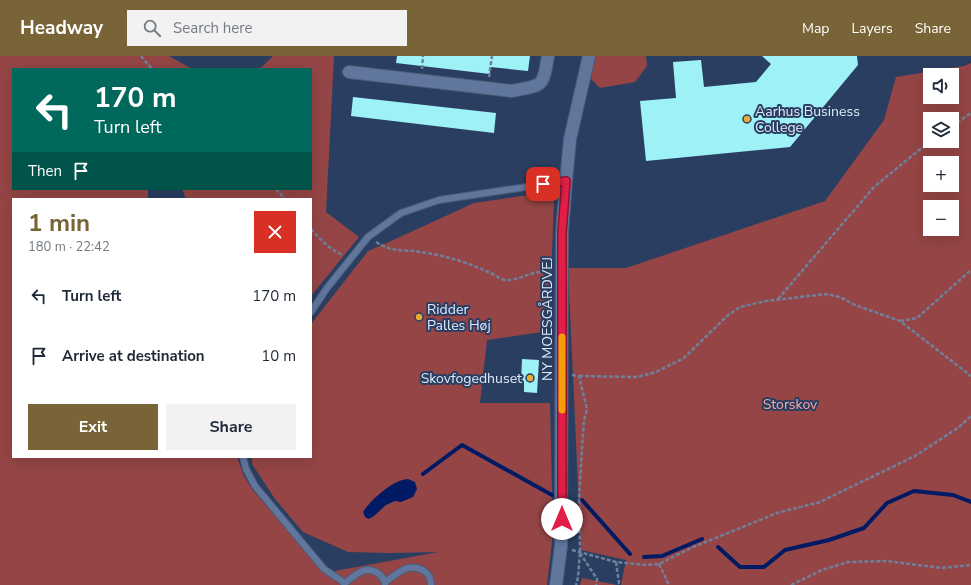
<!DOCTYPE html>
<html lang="en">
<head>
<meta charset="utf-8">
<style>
  body { margin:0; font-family:"Nunito Sans",sans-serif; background:#f2f2f3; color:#1f2937; height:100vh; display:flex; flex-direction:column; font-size:15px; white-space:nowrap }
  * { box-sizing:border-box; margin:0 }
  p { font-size:13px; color:#747a83 }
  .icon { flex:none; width:22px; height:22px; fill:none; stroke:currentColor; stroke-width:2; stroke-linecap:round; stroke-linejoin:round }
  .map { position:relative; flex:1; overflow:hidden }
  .side { position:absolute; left:12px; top:142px; width:300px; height:260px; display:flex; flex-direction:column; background:#fff; border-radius:0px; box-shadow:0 4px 16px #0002 }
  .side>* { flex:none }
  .hud { position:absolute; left:12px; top:12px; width:300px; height:122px; border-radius:0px; box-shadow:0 4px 16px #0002; background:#00695c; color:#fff; overflow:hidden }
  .buttons { position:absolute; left:923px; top:12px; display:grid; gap:8px }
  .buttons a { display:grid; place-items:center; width:36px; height:36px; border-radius:0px; background:#fff; box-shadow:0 4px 16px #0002; font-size:20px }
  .pin { position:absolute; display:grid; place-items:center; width:34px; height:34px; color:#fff; margin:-17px; border-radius:8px; box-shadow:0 2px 6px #0006 }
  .me { position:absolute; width:44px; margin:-22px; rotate:0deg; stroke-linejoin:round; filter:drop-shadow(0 0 3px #0008) }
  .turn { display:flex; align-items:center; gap:14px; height:84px; padding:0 16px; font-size:18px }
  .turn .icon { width:52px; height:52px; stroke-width:2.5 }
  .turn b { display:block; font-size:28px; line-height:34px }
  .then { display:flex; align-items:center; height:38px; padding:0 16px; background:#0003; gap:8px; font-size:15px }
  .round { display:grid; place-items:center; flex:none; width:42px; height:42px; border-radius:0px; background:#f2f2f3 }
  .summary { display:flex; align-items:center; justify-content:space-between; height:68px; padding:0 16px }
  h1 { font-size:24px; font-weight:700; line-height:30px; color:#786436 }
  .primary-button { display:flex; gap:8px; margin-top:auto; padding:8px 16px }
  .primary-button a { flex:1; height:46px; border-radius:0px; background:#786436; color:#fff; font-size:16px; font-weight:700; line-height:46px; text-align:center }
  .primary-button a+a { background:#f2f2f3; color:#1f2937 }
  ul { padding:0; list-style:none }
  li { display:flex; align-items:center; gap:12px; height:60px; padding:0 16px }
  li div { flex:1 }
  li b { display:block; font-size:15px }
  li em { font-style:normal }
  header { display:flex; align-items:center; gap:24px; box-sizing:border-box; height:56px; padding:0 20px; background:#786436; color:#fff }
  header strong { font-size:19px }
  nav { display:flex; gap:22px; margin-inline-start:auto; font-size:14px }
  .search { width:280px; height:36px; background:#f2f2f3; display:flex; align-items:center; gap:10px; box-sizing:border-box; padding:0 14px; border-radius:0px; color:#747a83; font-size:15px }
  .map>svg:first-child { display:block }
  .green { fill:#954545; fill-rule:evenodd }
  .water { fill:#001a64 }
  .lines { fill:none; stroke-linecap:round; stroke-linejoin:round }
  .stream { stroke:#001a64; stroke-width:4 }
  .building { fill:#9ff1f8 }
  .lane-casing { stroke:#4b5b78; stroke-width:8 }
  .street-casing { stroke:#4b5b78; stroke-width:14 }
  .secondary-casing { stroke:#4b5b78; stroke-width:14 }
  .path { stroke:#70809c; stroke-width:2.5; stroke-dasharray:4 2; stroke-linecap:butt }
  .lane { stroke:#60769d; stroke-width:6 }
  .street { stroke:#60769d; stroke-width:12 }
  .secondary { stroke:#60769d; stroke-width:12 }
  .route-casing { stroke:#92132f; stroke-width:10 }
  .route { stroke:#e11d48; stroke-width:7 }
  .slow { stroke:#f59e0b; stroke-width:7 }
  .poi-dot { fill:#e5ad35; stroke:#2a3e61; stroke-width:1.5 }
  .labels { text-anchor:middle; stroke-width:4; stroke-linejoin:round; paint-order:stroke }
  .poi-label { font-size:14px; fill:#dfe9fb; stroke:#2a3e61; text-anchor:start }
  .street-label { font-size:14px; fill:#dfe9fb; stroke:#2a3e61 }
  .park-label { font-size:14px; fill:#faa7a4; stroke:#2a3e61 }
</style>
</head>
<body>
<header>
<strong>Headway</strong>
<div class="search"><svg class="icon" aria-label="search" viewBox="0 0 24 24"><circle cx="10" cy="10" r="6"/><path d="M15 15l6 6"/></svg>Search here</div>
<nav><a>Map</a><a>Layers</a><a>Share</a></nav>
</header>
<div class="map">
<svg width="971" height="529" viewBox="0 0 971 529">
  <rect width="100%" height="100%" fill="#2a3e61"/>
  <path class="green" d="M0 0H169L192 13H13V133H148V143H13V401H237L244 420 252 433 324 517 438 496 390 497 348 496 303 476 275 443 252 408V401H311V268L368 195 391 185 474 147 550 136 554 144 549 275 487 284 480 347H550L553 478 547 529H0Z
    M273 0H334L326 156 359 181 311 240V143H186L182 133H311V13H257L262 11Z
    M595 0H646L647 10 635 26 600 32 591 23Z
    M971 7V529H621L626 504 581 494 568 212H626L825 145 884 64 896 21 964 10ZM930 19H952V41H930ZM930 63H952V85H930ZM930 107H952V129H930ZM930 151H952V173H930Z
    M582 522 617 529H580Z"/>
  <path class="water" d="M408 423 415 426 417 433 413 441 401 446 395 445 386 449 374 460 369 463 365 461 363 456C370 445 387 430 399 425 402 424 406 423 408 423Z"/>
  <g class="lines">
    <path class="stream" d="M423 418 462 389 552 439
      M582 444 630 498
      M718 491 740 511H764L785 494 829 484 864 472 887 447 914 435 953 439 971 446
      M644 501 662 500 702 483"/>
  </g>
  <path class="building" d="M397 0H530L528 15 490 11V18L396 7Z
    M762 0H857L858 9 790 91 646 105 640 45 676 42 673 6 701 4 704 31 756 26 771 8Z
    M353 41 496 57 494 77 351 60Z
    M522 303 539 304 537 337 524 336V326L521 325Z"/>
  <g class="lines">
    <g class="lane-casing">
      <path id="lane" d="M311 256 327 232 368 181 401 157 439 144 566 125
        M243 401 246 413 255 430 324 513 345 527
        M385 526C397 518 409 505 424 515 429 518 431 524 431 529
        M344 529 345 527C355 519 366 508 379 518 382 520 385 525 385 529"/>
    </g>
    <g class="street-casing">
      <path id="street" d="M349 16 512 35C519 33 535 32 540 27 546 21 546 8 548 0
        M556 529 561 490 562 177 566 125"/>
    </g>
    <g class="secondary-casing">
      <path id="secondary" d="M566 125 570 83 589 0"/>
    </g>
    <path class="path" d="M141 0 152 13
      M422 13 423 0
      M489 21 492 0
      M952 70 971 57
      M276 133 285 143
      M311 173C321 184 329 193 343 199
      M376 186C391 195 397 194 414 195 427 197 441 199 453 203 465 206 477 211 488 216 494 218 499 223 505 224 521 225 534 212 550 217
      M778 243 874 131 919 94 931 85
      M900 265 917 262 971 214
      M572 319 579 320 587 353 584 364 582 392 579 443 580 496 578 521 576 529
      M579 320 637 321 656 316 684 302 727 260 740 251 766 245 826 238 840 241 855 249 900 265 971 320
      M572 494 616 506 646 509 659 508 691 492 777 457 820 446 915 400 959 371 971 360
      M580 497 597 523 596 529
      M616 506 619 527 621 529
      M659 508 669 529
      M791 529 822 514 848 506 886 505 941 512 971 509"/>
    <use href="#lane" class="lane"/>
    <use href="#street" class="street"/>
    <use href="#secondary" class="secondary"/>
  </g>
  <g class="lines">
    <g class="route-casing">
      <path id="route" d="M543 128 566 125 562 177V463"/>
    </g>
    <use href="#route" class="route"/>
    <path class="slow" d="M562 354V281"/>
  </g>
  <g class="poi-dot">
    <circle cx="747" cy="63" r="4"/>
    <circle cx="419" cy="261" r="4"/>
    <circle cx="530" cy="322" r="4"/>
  </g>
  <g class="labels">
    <g class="poi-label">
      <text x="755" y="60">Aarhus Business<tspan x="755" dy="16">College</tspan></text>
      <text x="427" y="258">Ridder<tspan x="427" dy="16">Palles Høj</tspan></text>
      <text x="522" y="327" text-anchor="end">Skovfogedhuset</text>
    </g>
    <g class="street-label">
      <text transform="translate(547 263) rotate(-90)" y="5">NY MOESGÅRDVEJ</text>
    </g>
    <g class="park-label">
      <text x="790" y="353">Storskov</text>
    </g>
  </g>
</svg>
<div class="buttons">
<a><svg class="icon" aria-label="sound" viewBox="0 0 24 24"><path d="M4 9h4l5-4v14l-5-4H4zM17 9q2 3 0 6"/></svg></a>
<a><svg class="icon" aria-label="layers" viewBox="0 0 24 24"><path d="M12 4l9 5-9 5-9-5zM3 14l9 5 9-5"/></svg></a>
<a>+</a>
<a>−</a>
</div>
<div class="pin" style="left:543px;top:128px;background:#d93025"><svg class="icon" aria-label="arrive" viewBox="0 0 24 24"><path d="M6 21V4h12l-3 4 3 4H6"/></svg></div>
<svg class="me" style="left:562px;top:463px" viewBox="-20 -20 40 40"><circle r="19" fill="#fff"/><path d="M0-13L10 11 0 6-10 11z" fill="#e11d48"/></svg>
<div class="hud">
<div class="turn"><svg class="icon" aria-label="left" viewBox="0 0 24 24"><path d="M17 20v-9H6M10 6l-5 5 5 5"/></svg><div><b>170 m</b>Turn left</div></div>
<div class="then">Then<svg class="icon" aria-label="arrive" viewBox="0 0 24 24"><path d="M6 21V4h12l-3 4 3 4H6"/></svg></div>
</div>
<section class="side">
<div class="summary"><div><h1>1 min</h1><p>180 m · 22:42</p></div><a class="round" style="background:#d93025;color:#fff"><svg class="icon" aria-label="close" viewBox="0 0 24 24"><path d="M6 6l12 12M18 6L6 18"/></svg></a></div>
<ul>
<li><svg class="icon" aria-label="left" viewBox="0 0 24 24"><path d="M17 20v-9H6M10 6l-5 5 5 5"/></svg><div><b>Turn left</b></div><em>170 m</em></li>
<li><svg class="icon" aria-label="arrive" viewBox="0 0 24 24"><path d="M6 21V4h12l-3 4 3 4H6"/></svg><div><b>Arrive at destination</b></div><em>10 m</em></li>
</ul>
<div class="primary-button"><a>Exit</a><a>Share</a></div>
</section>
</div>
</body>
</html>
